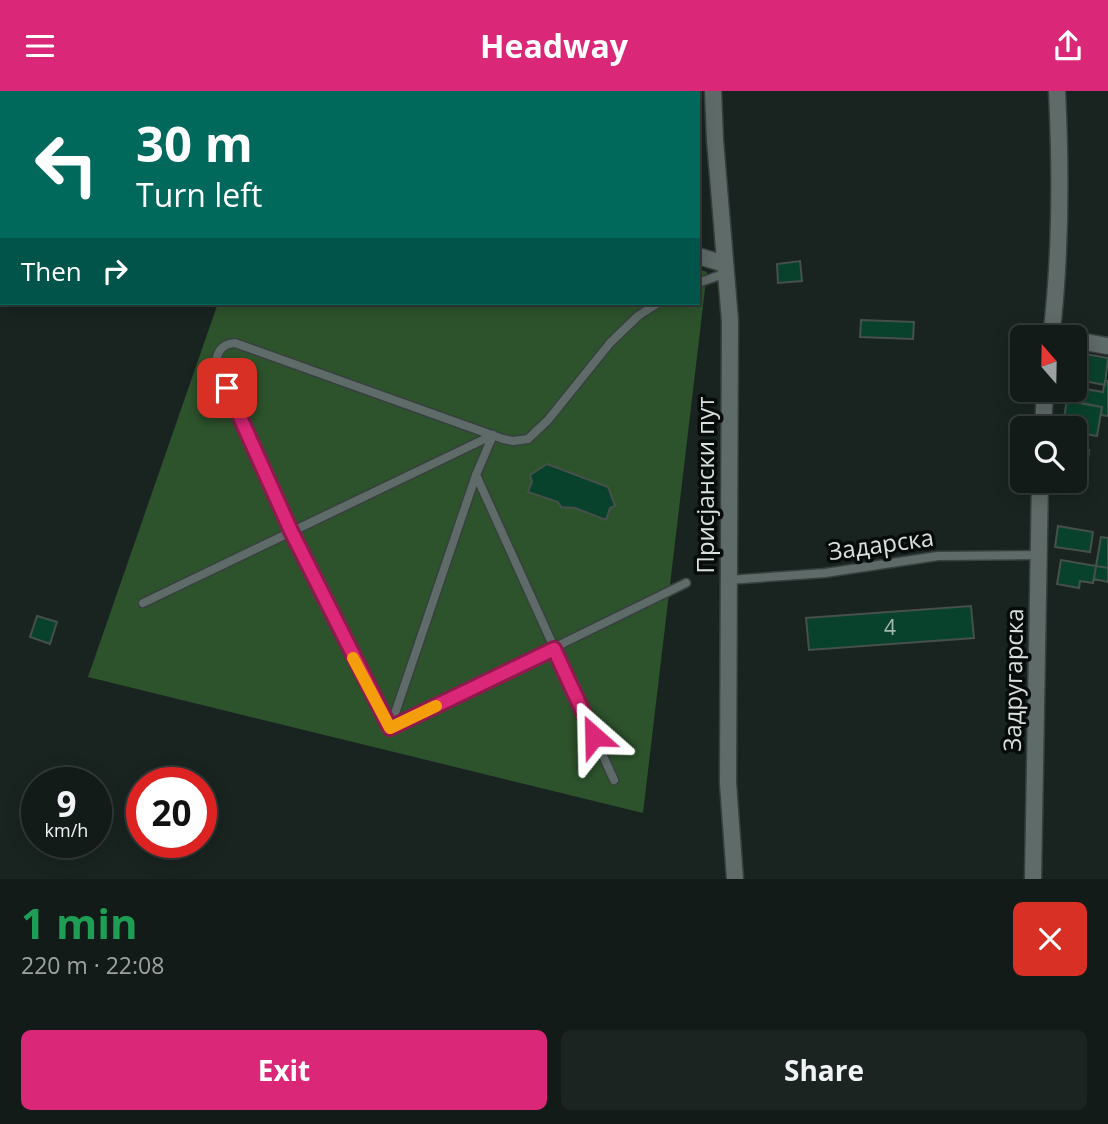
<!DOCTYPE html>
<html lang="en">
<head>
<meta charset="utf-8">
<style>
  body { margin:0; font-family:"Open Sans",sans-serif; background:#1c2422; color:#f1f3f6; height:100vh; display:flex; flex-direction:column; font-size:26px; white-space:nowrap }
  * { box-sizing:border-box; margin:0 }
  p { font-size:23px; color:#9da1a2 }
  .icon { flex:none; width:38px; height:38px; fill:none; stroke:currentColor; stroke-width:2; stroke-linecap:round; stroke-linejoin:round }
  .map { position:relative; height:788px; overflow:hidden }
  .drawer { display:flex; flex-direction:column; background:#131b19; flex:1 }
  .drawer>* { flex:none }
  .guide { position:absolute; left:0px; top:0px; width:700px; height:214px; box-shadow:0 4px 18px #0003,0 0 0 2px #323938; background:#00695c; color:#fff; overflow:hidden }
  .needle { width:46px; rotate:340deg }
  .fabs { position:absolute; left:1010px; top:234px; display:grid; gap:14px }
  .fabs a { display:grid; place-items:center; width:77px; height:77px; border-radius:10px; background:#131b19; box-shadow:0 4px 18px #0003,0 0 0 2px #323938; font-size:35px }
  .speed { position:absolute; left:21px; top:676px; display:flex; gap:14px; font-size:35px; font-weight:700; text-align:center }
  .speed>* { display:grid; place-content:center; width:91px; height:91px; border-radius:50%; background:#131b19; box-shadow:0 4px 18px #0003,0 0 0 2px #323938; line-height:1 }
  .speed small { font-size:18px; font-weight:400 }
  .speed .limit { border:10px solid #d22; background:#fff; color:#111 }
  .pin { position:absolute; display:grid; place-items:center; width:60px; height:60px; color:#fff; margin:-30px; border-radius:14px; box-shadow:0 4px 10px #0006 }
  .me { position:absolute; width:77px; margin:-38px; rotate:335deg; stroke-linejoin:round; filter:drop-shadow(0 0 5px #0008) }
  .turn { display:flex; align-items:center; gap:24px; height:147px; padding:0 21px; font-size:32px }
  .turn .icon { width:91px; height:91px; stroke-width:2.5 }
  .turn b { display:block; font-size:49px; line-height:60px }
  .then { display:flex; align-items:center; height:66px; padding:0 21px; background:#0003; gap:14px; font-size:26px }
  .round { display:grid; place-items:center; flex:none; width:74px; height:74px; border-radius:10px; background:#1c2422 }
  .head { display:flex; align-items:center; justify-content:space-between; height:119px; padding:0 21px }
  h1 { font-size:42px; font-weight:700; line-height:52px; color:#1e9e55 }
  .cta { display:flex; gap:14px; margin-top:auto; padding:14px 21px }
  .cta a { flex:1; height:80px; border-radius:10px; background:#db2777; color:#fff; font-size:28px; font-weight:700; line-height:80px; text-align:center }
  .cta a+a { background:#1c2422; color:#f1f3f6 }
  header { display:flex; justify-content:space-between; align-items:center; height:91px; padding:0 21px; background:#db2777; color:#fff; font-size:32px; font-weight:700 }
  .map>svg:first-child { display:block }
  .green { fill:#2d532c }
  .building { fill:#09422c; stroke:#46504b; stroke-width:2 }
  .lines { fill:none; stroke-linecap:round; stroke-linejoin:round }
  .service-casing { stroke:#37403e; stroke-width:11 }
  .minor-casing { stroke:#37403e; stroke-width:19 }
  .service { stroke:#5f6b68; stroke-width:8 }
  .minor { stroke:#5f6b68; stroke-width:16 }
  .route-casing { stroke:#8e194d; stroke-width:18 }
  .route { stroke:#db2777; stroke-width:12 }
  .slow { stroke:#f59e0b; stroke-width:12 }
  .labels { text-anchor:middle; stroke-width:7; stroke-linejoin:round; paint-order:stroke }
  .number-label { font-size:21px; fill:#a5b8b2 }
  .street-label { font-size:24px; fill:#d9e0de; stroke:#070c0b }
</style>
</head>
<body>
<header><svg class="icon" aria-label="menu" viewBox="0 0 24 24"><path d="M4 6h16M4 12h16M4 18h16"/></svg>Headway<svg class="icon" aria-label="share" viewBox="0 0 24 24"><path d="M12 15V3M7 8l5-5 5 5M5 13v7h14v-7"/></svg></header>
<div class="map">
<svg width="1108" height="788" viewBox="0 0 1108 788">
  <rect width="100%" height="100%" fill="#192421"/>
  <path class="green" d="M698 178 707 181 643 722 88 586 218 212H698Z"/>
  <path class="building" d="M800 170 802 190 778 192 777 173Z
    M861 229 914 231 913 248 860 246Z
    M1074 261 1108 267 1105 294 1074 288Z
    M1105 290H1108V325L1101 324 1102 316 1056 308 1058 299H1074V296L1103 301Z
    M1067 309 1102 316 1097 345 1074 341V338H1062Z
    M1074 345 1079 346 1077 358 1089 359 1088 368 1074 366Z
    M547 373 608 396 615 415 610 417 606 429 575 417 561 416 558 411 528 401 532 391 530 384Z
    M1058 435 1093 441 1090 461 1055 456Z
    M1101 446 1108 447V477L1096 475Z
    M1061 469 1096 475 1093 492 1080 490 1079 497 1057 493Z
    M1096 475 1108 477V491L1094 488Z
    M971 515 974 547 809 559 806 527Z
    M37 525 57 531 50 553 30 546Z"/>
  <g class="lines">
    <g class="service-casing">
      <path id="service" d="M698 192 726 182
        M476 384 614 689
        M728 489 825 482 938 465 1038 464
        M143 512 493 344
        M390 637C329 518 272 399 218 277 214 263 221 253 235 252L503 348 513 350 528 348 548 329 610 252 638 225 658 212
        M390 637 686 492
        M390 637 476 384 493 344"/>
    </g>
    <g class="minor-casing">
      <path id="minor" d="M563 0 568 2
        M713 0 715 49 730 230 728 692 735 788
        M698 165 725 173
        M1051 247C1061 165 1061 82 1057 0
        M1074 249 1108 255
        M1043 338 1045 299
        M1033 788 1040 390"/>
    </g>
    <use href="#service" class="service"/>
    <use href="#minor" class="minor"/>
  </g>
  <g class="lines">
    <g class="route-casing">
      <path id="route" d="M227 297 291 440 390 637 554 558 594 645"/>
    </g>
    <use href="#route" class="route"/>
    <path class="slow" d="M353 567 390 637 436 615"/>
  </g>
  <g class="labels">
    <g class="number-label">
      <text x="890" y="544">4</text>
    </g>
    <g class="street-label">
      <text transform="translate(706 394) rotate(-90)" y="8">Присјански пут</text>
      <text transform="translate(881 454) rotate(-8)" y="8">Задарска</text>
      <text transform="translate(1014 589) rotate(-89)" y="8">Задругарска</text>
    </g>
  </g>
</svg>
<div class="fabs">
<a><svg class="needle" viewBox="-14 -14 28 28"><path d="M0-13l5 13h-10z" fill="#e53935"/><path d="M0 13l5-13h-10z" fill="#9da1a2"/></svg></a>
<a><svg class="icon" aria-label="search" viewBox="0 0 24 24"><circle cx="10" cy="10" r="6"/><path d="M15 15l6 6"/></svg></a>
</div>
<div class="speed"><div>9<small>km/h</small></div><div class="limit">20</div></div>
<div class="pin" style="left:227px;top:297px;background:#d93025"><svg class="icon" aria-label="arrive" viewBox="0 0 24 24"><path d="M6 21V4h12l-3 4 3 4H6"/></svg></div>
<svg class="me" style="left:594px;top:645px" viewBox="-20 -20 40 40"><path d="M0-17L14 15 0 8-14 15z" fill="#db2777" stroke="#fff" stroke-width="4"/></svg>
<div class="guide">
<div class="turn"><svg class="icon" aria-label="left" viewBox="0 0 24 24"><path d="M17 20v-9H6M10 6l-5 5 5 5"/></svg><div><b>30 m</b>Turn left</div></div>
<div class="then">Then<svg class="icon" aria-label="right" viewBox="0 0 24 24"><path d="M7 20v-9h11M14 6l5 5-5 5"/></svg></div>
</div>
</div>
<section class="drawer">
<div class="head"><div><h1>1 min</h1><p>220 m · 22:08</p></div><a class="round" style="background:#d93025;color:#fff"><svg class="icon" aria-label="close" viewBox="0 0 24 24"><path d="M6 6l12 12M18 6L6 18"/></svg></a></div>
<div class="cta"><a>Exit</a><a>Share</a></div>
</section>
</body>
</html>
